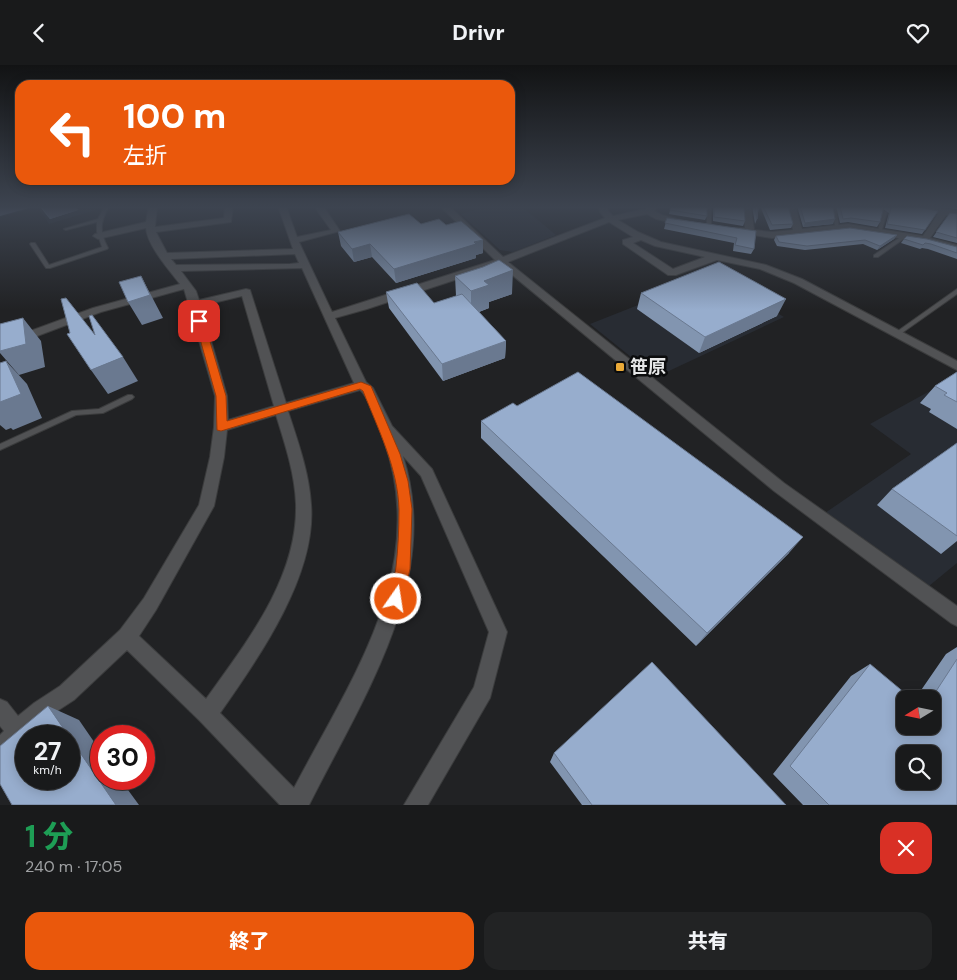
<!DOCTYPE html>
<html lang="ja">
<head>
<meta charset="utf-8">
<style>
  body { margin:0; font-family:"DM Sans","Noto Sans JP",sans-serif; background:#222324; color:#f1f3f6; height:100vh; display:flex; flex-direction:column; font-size:19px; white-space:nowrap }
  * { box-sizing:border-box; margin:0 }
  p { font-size:16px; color:#9fa1a3 }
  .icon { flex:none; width:28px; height:28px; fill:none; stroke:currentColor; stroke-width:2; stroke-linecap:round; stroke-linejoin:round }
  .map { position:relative; height:740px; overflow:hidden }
  .sheet { display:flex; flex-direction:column; background:#191a1b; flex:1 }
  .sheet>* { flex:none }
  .top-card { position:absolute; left:15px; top:15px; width:500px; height:105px; border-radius:15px; box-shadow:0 2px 12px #0003,0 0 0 1px #37383a; background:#ea580c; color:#fff; overflow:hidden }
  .needle { width:32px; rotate:260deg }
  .controls { position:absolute; left:896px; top:625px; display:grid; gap:10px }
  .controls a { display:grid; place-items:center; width:45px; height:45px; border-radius:10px; background:#191a1b; box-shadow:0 2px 12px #0003,0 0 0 1px #37383a; font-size:25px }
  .speed { position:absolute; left:15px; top:660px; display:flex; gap:10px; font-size:25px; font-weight:700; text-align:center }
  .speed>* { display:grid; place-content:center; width:65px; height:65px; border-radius:50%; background:#191a1b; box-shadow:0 2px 12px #0003,0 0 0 1px #37383a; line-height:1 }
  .speed small { font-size:12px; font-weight:400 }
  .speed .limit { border:8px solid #d22; background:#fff; color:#111 }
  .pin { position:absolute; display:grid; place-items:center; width:42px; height:42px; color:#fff; margin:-21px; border-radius:10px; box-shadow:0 2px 8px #0006 }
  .me { position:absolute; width:55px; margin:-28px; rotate:13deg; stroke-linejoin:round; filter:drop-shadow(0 0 4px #0008) }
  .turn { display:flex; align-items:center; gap:18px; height:105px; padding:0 25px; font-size:22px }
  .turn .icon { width:65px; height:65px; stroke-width:2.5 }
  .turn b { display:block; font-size:35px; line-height:42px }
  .round { display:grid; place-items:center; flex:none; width:52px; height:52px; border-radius:15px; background:#222324 }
  .summary { display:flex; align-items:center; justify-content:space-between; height:85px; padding:0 25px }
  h1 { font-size:30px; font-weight:800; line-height:38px; color:#1e9e55 }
  .action { display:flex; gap:10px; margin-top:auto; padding:10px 25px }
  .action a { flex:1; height:58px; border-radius:15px; background:#ea580c; color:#fff; font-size:20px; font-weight:800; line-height:58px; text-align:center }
  .action a+a { background:#222324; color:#f1f3f6 }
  header { display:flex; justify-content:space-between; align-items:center; height:65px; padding:0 25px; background:#191a1b; font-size:22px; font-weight:800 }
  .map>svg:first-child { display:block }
  .built { fill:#282c33 }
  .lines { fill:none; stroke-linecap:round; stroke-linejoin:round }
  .service-casing { stroke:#3b3c3d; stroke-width:2 }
  .minor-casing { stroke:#3b3c3d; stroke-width:2 }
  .service { fill:#515254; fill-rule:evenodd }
  .minor { fill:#515254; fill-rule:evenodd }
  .wall { fill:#8295b0 }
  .shaded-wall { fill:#6a7990 }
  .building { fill:#97adcd; stroke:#6a7990; fill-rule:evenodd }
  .route { fill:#ea580c; stroke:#983908 }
  .poi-dot { fill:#eaaa38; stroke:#0b0c0d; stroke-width:2 }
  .labels { text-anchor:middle; stroke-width:5; stroke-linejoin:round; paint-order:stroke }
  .poi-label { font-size:18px; font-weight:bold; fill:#e7e8e9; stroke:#0b0c0d; text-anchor:start }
</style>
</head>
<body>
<header><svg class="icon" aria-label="back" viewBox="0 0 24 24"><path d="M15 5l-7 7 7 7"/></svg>Drivr<svg class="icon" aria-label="heart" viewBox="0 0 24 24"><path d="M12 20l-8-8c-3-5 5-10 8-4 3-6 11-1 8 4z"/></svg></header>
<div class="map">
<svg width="957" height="740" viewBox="0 0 957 740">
  <rect width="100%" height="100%" fill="#212224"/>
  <path class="built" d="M0 141H97L99 144 49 159 38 142 0 152Z
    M490 141H521L556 170 513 187 500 185 461 149Z
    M714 210 784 252 656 312 590 259Z
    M957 311V498L929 521 825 448 911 389 870 359Z"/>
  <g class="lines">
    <g class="service-casing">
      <path id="service" d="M105 141H109C100 158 99 166 108 183L107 184 50 203H46L30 179 31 178H35L49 200 102 182 97 167V157L66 165 64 164 98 154Z
        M388 141H393L391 142Z
        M707 141H711V161L709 162 707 161Z
        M832 141H836L839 163 835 162Z
        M883 146 887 147 882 165 880 166 878 165Z
        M905 169 909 170 878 192H874V190Z
        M957 224V229L899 270H895V268Z
        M128 330H132L134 332 132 334 103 348 76 350 0 385V379L72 346 99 344Z"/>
    </g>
    <g class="minor-casing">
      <path id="minor" d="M149 141H157L155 162 224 153 225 141H233L231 157 156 167 167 188 293 184 278 141H286L297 172 331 165 314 141H323L340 166 299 177 332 247 495 195 440 141H449L503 192 605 153 600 147 599 141H607L608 146 613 151 645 144 648 141H658L654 146 662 150 689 157 685 160 656 154 647 149 618 155 638 167 661 177 766 200 802 214 957 296V305L794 218 760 204 717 195 676 210H668L623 179V175L633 172 609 157 508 197 784 418 957 541V561L951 558 774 426 500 200 367 244 335 253 366 317 373 323 392 361 432 404 507 567 490 633 428 740H404L474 622 489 567 421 411 403 391C443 515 362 634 309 740H280L200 656 127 585 74 635 48 652 26 671 8 695 0 698V670L4 666 0 661V634L7 637 18 651 34 638 60 621 120 565 144 533 199 440 210 392 214 362 215 331 184 224 101 247 0 285V277L93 243 180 219C169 205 147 180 146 163L98 174 93 171 95 169 146 157ZM641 175 655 181 705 192 673 204 633 178ZM295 189 299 198 290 199 176 200 171 194ZM302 203 354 318 286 338 250 225 246 224 199 235 196 226 181 206ZM242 231 274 341 228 355 227 331 201 241ZM360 325C370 333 379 363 384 376 430 504 351 614 294 723L220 648C259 592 317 510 311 439 309 407 298 377 288 346ZM276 350C285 379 295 409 296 439 298 513 246 578 206 634L139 571 156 545 214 441 224 392 227 365Z
        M743 141H751L754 165 772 167 793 165 787 141H795L802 164 848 159 923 171 938 149 898 141H922L957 146V152L946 150 930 173 957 180V186L924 177 848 165 772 173 735 167V163H745Z"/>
    </g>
    <use href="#service" class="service"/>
    <use href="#minor" class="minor"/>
  </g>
  <path class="wall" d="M39 141H75L78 145 50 154Z
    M667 141H707V151L705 155 669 149 671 142Z
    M713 141H744L745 156 743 161 713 156Z
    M752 141H759L757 154 755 159Z
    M760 141H788L793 159 791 163 770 165Z
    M797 141H833V159L803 162Z
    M836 141H914L938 146 922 169 885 163 889 148 883 144 880 157 877 162 848 157 840 158Z
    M938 141H957V144Z
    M950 148 957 149V178L933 172Z
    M667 153 756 166 754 184 751 189 733 186 734 178 664 164Z
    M421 159 446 160 483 175V188L476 190V193L396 218 372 192 354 197 341 181 338 167Z
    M897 170 894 174 877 185 863 179 805 185 777 181 774 175 776 171Z
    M904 174 957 182V194L928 184 922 183 920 184 901 178Z
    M455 211 512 229 489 237V243L479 247 506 276 505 293 443 316 389 243 386 227 434 238 456 231Z
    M641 228 777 251 699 288 637 244Z
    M957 307V364L929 347 931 344 920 338 935 321Z
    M517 341 789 488 696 581 481 373V356Z
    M957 378V476L941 489 877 440 892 424Z
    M957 582V740H803L773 709 851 611 870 599 932 661V634H915L946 589Z
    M554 688 786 740H582L550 697Z"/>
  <path class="shaded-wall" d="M0 141H36L0 151Z
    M45 141H75L78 145 50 154 42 142Z
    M835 154 833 159 803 162 805 158Z
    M897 170 894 174 877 185 880 181Z
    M483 175V188L476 190V193L396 218 394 204Z
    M370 179 372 192 354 197 352 184Z
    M513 205 512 229 489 237V243L471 250V226L484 216Z
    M141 211 163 253 142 260 128 237Z
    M786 234 777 251 699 288 705 272Z
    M23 253 41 276 45 302 19 310 0 288V286Z
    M506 276 505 293 443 316 442 299Z
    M123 292 138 316 108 329 91 305Z
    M6 296 27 319 42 353 13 365 11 363 6 365 0 360V337Z
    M803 472 789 488 696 581 707 568Z
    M48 641 79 655 101 687V714H120L139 740H116Z"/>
  <path class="building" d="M671 141H707V151L670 145Z
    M714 141H744L745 156 714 152Z
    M755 141H758L757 154Z
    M763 141H788L793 159 772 160Z
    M800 141H833L835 154 805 158Z
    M840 141H884L880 157 851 153 843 154Z
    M888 141H914L938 146 925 165 887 159 891 143Z
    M950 148 957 149V173L936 167Z
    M409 149 421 159 439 154 446 160 461 156 483 175 474 177 476 179 394 204 370 179 352 184 338 167Z
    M667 153 756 166 754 184 735 180 737 173 665 158Z
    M850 163 897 170 880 181 865 175 807 181 779 177 776 171Z
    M907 171 927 174 957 182V188L931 179 925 178 923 180 904 174Z
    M499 195 513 205 484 216 489 220 471 226 455 211 483 202Z
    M719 197 786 234 705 272 641 228Z
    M141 211 150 230 128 237 119 217Z
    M417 218 434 238 462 229 506 276 442 299 386 227Z
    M66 233 95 270 89 251 92 250 123 292 91 305 67 269 70 268 61 234Z
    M23 253 26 279 0 286V259Z
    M6 296 21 329 0 337V298Z
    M578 307 803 472 707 568 481 356 513 338 517 341Z
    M957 307V337L944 330 947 328 935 321Z
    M957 378V471L892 424Z
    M957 594V740H829L790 701 870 599 912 634H905V661H932V634H931ZM905 689H932V716H905Z
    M652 597 786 740H592L554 688Z
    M48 641 116 740H12L0 719V681ZM26 671H69V714H26Z"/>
  <linearGradient id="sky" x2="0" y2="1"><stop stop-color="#121314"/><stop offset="0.58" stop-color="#3d4450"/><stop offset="1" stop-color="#3d4450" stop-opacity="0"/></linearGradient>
  <rect width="957" height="245" fill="url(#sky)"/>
  <path class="route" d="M199 254 204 256 226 331 227 356 361 317 371 321 400 389 408 416 412 444 410 504 402 539 396 541 391 539C387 528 395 514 396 502 398 484 399 464 399 445 398 403 378 364 363 326L360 324 221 366 217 365 216 331 195 256Z"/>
  <rect class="poi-dot" x="615" y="297" width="10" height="10" rx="2.5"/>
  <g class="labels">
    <g class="poi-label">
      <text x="630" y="308">笹原</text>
    </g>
  </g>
</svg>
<div class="controls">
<a><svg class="needle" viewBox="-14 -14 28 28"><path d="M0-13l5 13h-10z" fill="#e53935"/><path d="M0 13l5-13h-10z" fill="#9fa1a3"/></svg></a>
<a><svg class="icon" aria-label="search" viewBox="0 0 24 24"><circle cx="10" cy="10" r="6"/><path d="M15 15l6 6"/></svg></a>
</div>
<div class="speed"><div>27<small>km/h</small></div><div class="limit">30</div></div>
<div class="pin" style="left:199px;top:256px;background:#d93025"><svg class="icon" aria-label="arrive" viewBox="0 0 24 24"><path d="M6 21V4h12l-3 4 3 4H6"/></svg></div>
<svg class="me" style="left:396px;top:534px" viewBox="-20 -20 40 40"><circle r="17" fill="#ea580c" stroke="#fff" stroke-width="3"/><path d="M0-11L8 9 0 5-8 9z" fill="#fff"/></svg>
<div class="top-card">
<div class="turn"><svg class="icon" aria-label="left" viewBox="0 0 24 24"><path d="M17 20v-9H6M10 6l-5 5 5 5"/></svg><div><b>100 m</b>左折</div></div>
</div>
</div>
<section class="sheet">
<div class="summary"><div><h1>1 分</h1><p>240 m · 17:05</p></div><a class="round" style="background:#d93025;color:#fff"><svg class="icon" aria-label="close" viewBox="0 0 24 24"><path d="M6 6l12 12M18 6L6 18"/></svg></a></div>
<div class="action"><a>終了</a><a>共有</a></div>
</section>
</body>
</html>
